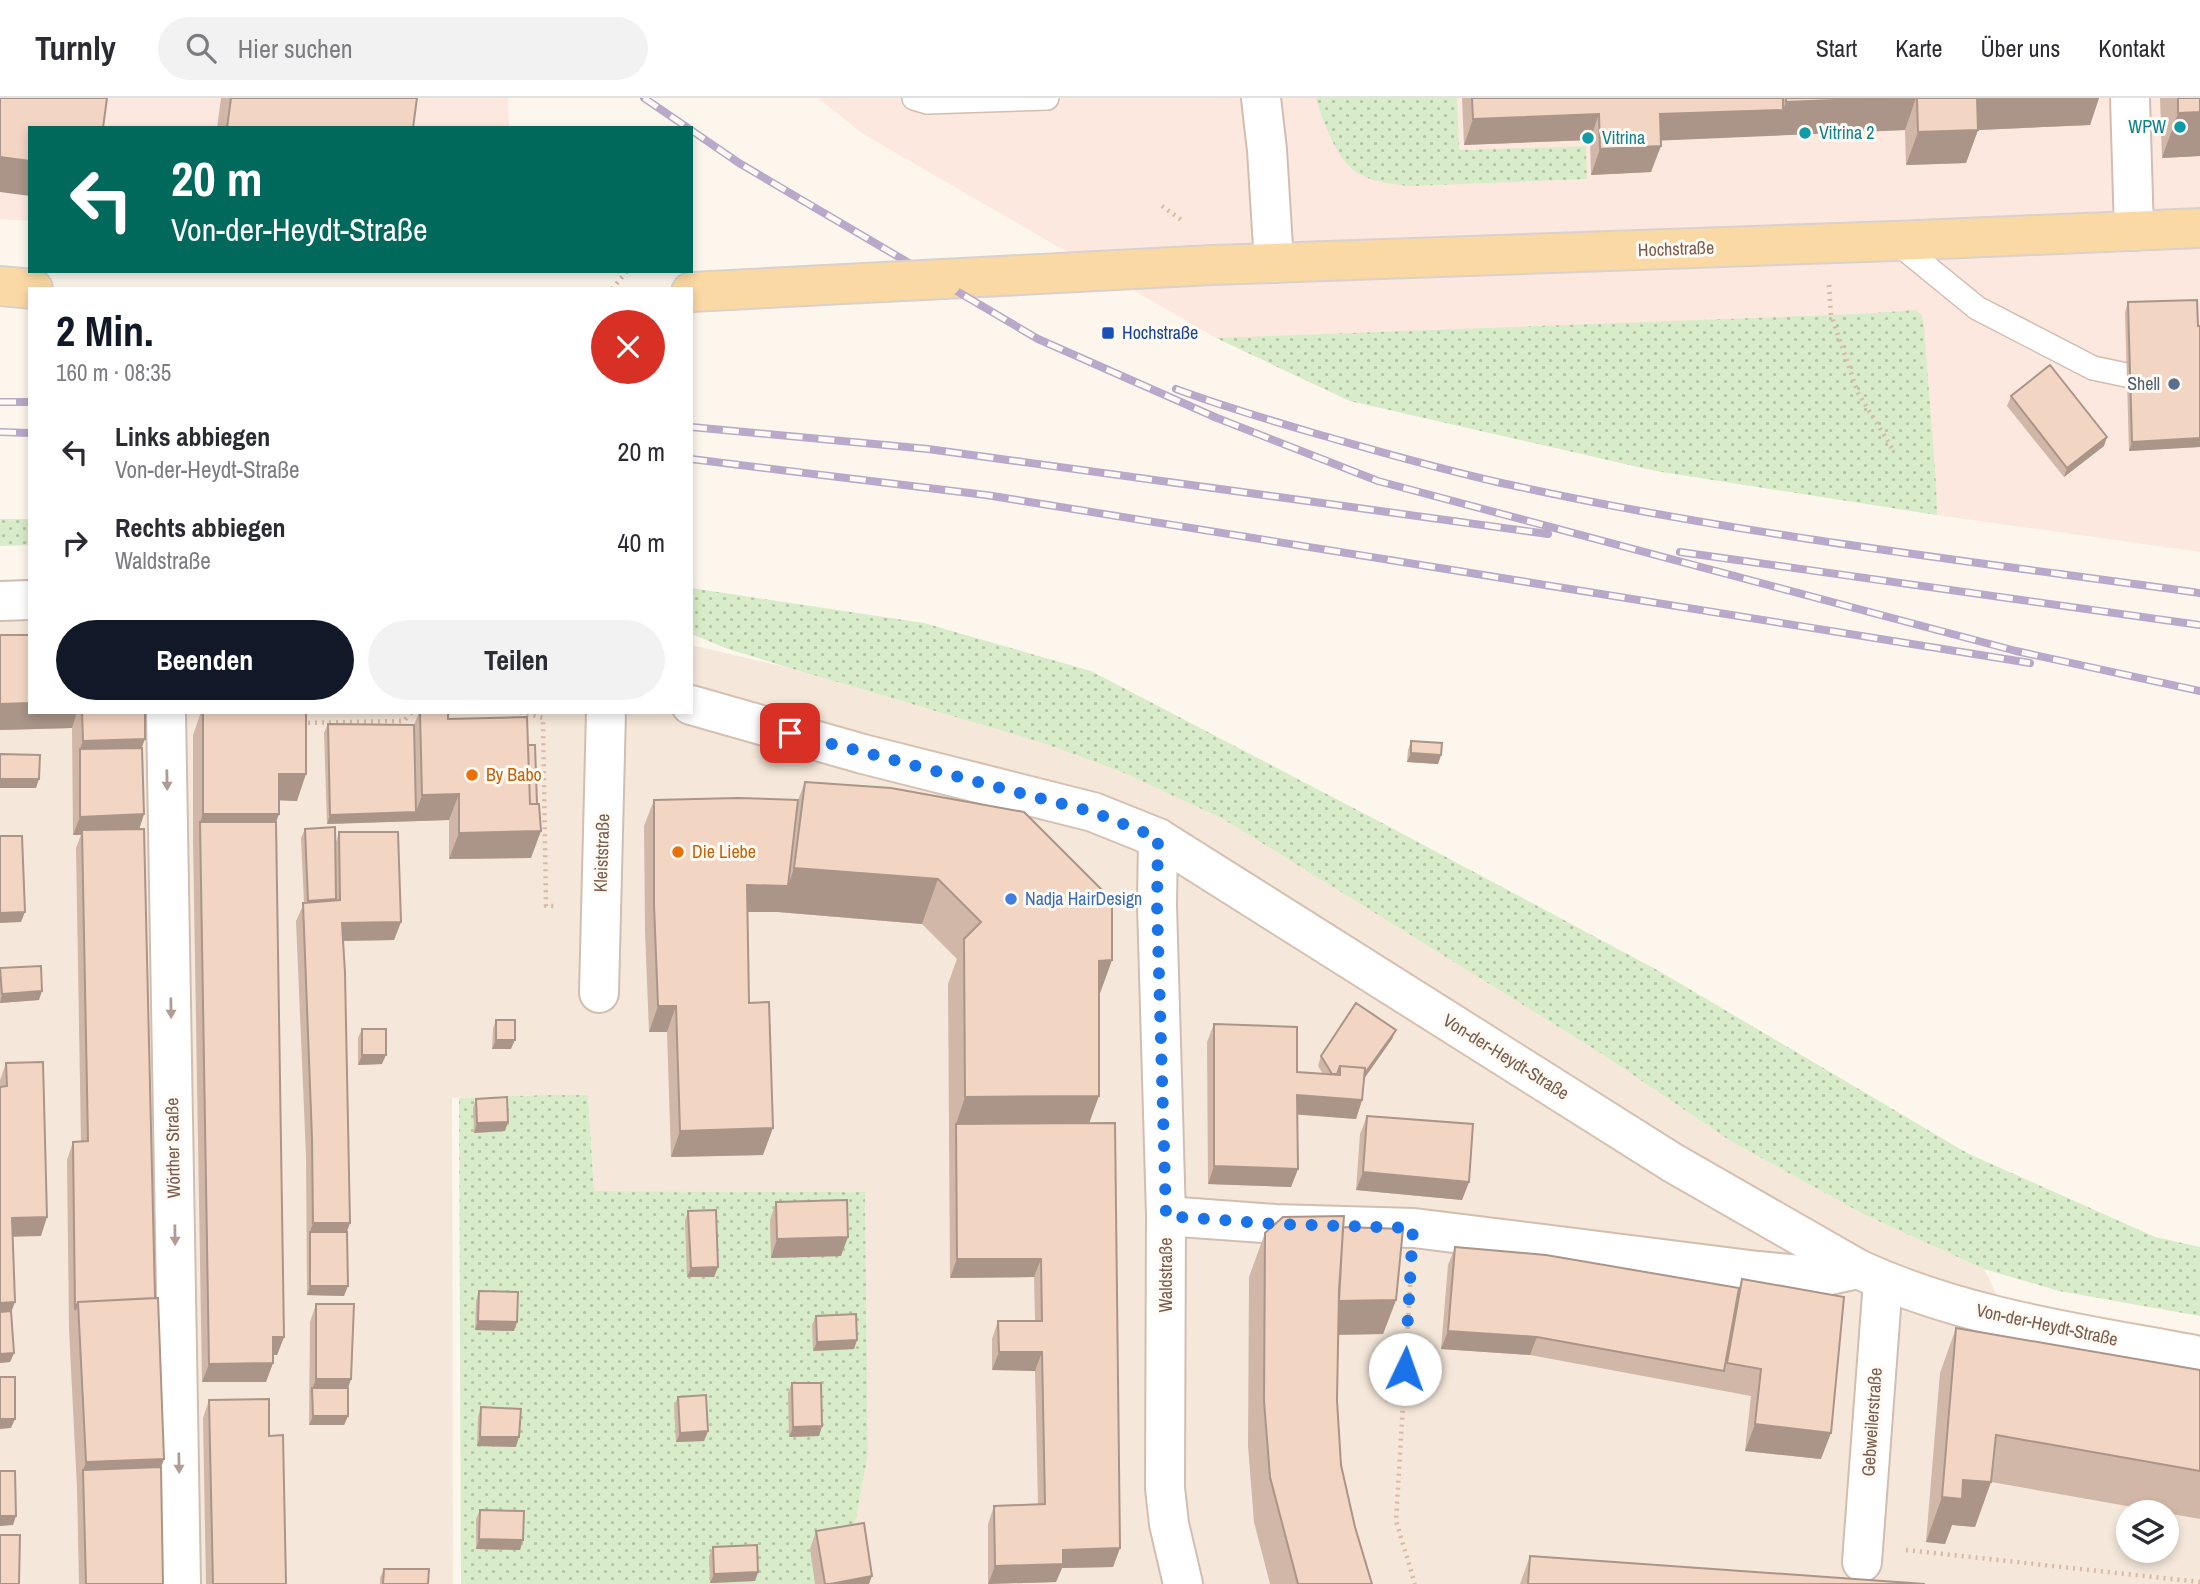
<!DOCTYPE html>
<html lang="de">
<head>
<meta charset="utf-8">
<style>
  body { margin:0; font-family:"Archivo Narrow",sans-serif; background:#f2f2f3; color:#2b2b33; height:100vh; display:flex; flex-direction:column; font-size:26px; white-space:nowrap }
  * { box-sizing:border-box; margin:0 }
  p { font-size:23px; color:#7c7c81 }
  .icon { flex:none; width:38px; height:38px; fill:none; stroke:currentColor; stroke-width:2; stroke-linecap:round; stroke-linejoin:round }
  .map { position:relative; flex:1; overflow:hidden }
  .drawer { position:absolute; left:28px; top:189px; width:665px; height:427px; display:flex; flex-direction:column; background:#fff; border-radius:0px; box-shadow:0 4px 10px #0003 }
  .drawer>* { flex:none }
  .top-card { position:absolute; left:28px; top:28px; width:665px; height:147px; border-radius:0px; box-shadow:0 4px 10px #0003; background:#00695c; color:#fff; overflow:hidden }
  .buttons { position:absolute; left:2116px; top:1402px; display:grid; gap:14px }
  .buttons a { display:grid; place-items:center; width:63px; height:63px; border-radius:50%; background:#fff; box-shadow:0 4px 10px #0003; font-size:35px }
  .pin { position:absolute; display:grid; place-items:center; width:60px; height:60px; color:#fff; margin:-30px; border-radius:14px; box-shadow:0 4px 10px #0006 }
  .me { position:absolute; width:77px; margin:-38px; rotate:3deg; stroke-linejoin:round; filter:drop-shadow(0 0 5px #0008) }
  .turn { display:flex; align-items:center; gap:24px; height:147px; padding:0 28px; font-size:32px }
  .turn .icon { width:91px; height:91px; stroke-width:2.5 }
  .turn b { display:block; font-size:49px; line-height:60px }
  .round { display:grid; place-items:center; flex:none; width:74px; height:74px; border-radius:37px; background:#f2f2f3 }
  .overview { display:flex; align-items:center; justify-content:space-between; height:119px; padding:0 28px }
  h1 { font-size:42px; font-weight:700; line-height:52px; color:#111827 }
  .action { display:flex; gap:14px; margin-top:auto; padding:14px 28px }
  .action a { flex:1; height:80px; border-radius:42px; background:#111827; color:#fff; font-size:28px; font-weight:700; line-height:80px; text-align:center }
  .action a+a { background:#f2f2f3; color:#2b2b33 }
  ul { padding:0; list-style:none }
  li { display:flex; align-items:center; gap:21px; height:91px; padding:0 28px }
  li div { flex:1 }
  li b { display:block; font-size:26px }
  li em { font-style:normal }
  header { display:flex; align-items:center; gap:42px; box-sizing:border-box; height:98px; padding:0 35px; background:#fff; border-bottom:2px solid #e1e1e2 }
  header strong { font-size:33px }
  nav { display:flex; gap:38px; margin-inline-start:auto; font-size:24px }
  .search { width:490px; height:63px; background:#f2f2f3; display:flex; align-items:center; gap:18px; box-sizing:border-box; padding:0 24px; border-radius:38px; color:#7c7c81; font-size:26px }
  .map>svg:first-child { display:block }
  .residential { fill:#f5e8da; fill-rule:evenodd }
  .commercial { fill:#fde8e0 }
  .grass { fill:url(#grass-dots) }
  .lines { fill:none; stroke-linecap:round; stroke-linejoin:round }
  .lane-casing { stroke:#d1beb0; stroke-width:26 }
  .street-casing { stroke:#d1beb0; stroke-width:42 }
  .secondary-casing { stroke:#d6c0b0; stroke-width:42 }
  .primary-casing { stroke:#dad1cd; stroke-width:42 }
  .path { stroke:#d9b8a5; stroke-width:4.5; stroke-dasharray:2 5; stroke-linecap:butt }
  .lane { stroke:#fff; stroke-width:23 }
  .street { stroke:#fff; stroke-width:38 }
  .secondary { stroke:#fff; stroke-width:38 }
  .primary { stroke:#fbd9a5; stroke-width:38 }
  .rail-casing { stroke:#b9a8c9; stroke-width:8 }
  .rail { stroke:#fffaf3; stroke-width:5; stroke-dasharray:16; stroke-linecap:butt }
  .primary-bridge-casing { stroke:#dad1cd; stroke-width:42; stroke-linecap:butt }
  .primary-bridge { stroke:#fbd9a5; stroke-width:38 }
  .wall { fill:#d1b7a8 }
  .shaded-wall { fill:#aa9588 }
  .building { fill:#f3d5c3; stroke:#aa9588; stroke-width:2 }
  .oneway { fill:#af9d94 }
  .route { stroke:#1a73e8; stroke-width:12; stroke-dasharray:0 21.6 }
  .culture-dot { fill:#0f9aa8; stroke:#fffaf3; stroke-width:2.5 }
  .transit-dot { fill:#1a4fb4; stroke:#fffaf3; stroke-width:2.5 }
  .service-dot { fill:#5c6f8a; stroke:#fffaf3; stroke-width:2.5 }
  .food-dot { fill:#e8710a; stroke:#fffaf3; stroke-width:2.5 }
  .shop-dot { fill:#3f7fe0; stroke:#fffaf3; stroke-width:2.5 }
  .labels { text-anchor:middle; stroke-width:6; stroke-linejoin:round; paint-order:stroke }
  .culture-label { font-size:18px; fill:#0d838f; stroke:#fffaf3; text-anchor:start }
  .street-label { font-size:18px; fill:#7a5c4d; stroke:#fffaf3 }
  .transit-label { font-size:18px; fill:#164399; stroke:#fffaf3; text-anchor:start }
  .service-label { font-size:18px; fill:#4e5e75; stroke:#fffaf3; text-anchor:end }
  .food-label { font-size:18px; fill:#c56008; stroke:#fffaf3; text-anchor:start }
  .shop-label { font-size:18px; fill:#366cbe; stroke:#fffaf3; text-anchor:start }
</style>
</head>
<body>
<header>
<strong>Turnly</strong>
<div class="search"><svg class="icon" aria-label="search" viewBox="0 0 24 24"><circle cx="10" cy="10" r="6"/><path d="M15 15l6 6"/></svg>Hier suchen</div>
<nav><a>Start</a><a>Karte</a><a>Über uns</a><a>Kontakt</a></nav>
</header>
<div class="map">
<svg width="2200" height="1486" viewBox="0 0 2200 1486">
  <defs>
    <pattern id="grass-dots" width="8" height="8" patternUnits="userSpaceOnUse" patternTransform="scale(1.75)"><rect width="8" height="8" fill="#d8ecc9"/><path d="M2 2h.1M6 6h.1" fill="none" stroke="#b4c2a5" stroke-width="1.8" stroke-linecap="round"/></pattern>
  </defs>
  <rect width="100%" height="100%" fill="#fdf6ec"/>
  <path class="residential" d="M0 519H30V614H691V547L790 570 1040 644 1122 674 1225 722 1602 956 1732 1044 1865 1117 1984 1171 2018 1240 2200 1274V1486H868L855 1425 868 1356 865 1094 594 1093 588 998 547 997 452 1000 453 1486H0ZM2128 1414H2166V1452H2128Z"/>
  <path class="commercial" d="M0 0H508L509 30H30V123L0 121Z
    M818 0H2200V454L1937 417 1656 373 1350 303 1216 240 863 36Z"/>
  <path class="grass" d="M1316 0H1457L1459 52 1586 48 1587 81 1412 88C1394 87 1363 83 1350 69 1335 55 1321 20 1316 0Z
    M1916 212 1922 218 1924 229 1936 385 1937 417 1656 373 1350 303 1216 240 1859 216Z
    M0 421H30V447L0 448Z
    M691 490 924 525 1091 573 1386 727 1659 873 1967 1055 2155 1139 2200 1149V1218L2059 1193 1984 1171 1865 1117 1732 1044 1602 956 1225 722 1122 674 1040 644 790 570 728 551 694 537 691 535Z
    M547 997H588L594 1093 865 1094 868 1356 855 1425 868 1486H461L459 1000Z"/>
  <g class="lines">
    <g class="lane-casing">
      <path id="lane" d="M914 0 927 4 1047 0
        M1895 143 1977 210 2093 270 2126 277"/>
    </g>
    <g class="street-casing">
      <path id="street" d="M1261 0 1267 52 1274 165
        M2130 0 2134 133
        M0 503 30 502
        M166 614 181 1486
        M1158 740 1157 807 1166 1118 1165 1390 1169 1426 1183 1486
        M599 895 606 614
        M1166 1118 1275 1126 1414 1130 1758 1173 1821 1179 1858 1171
        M1862 1464 1883 1183"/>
    </g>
    <g class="secondary-casing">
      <path id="secondary" d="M691 607 863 656 1093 714 1158 740 1673 1065 1858 1171C1966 1221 2085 1236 2200 1258"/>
    </g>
    <g class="primary-casing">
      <path id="primary" d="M943 181 1212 167 1895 143 2200 130
        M0 188 33 191
        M691 194 864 185"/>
    </g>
    <path class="path" d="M1162 108 1184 124
      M1829 187 1831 217 1858 295 1894 353
      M612 191 627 173
      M520 614 543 620 546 808H557
      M301 625 404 623 412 614
      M1411 1173 1396 1423 1415 1486
      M1906 1452 2200 1484"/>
    <use href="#lane" class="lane"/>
    <use href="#street" class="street"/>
    <use href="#secondary" class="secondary"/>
    <use href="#primary" class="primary"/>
    <g class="rail-casing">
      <path id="rail" d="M644 0 688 30
        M691 32 739 65 1038 241 1217 320 1378 383 2016 553 2200 593
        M1176 291C1222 308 1269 322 1317 336 1381 354 1446 373 1511 387 1738 437 1970 463 2200 495
        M0 304H30
        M691 329 928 351 1548 436
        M0 334 30 335
        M691 361 986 397 2030 565
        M1680 454 2200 527"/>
    </g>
    <use href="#rail" class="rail"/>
    <g class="primary-bridge-casing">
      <path id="primary-bridge" d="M864 185 943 181"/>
    </g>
    <use href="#primary-bridge" class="primary-bridge"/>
  </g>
  <path class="wall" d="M221 0H417L413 30H217Z
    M1462 0H2099L2090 27 1978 32 1966 65 1906 67 1905 32 1661 42 1651 74 1591 77 1590 42 1464 47Z
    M2160 0H2200V58L2162 60Z
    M2128 204 2200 228V349L2129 353 2125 214Z
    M2011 298 2104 348 2064 379 2007 308Z
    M0 537 30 614H145L142 650 144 716 139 731 155 1200 164 1361 161 1370 163 1486H79L77 1390 69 1231 67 1062 73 1044H81L76 750 81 737H73L72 630 0 632Z
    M201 614H306L297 703 279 702V716L276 724 284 1239 277 1257H273V1265L266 1284H202L193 743V637Z
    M419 614H448V621L531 760 449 761V722L327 726 324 635 328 626 414 627Z
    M1411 643 1441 657 1438 666 1407 664 1408 652Z
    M805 684 1112 862 1099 898 1089 1025 1120 1450 1113 1469 1062 1470 1056 1484 988 1486V1426L994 1408 1038 1406 1035 1273 992 1272V1241L998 1223H1035L1034 1179 950 1180 948 886 957 861 922 826 778 814H748L749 905 763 1057 671 1059 667 934H649L645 833 644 728 654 702H798Z
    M305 731 336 744 339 734 401 824 394 842 343 843 350 1125 347 1134 344 1198 307 1197 306 1058 296 823 304 805 301 740Z
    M0 870 39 902 0 905Z
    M496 922 511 951H492L493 931Z
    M1214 926 1297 974 1323 976 1318 968 1321 958 1396 932 1392 941 1364 981 1362 1002 1356 1021 1297 1016 1298 1071 1291 1089 1208 1086 1207 944Z
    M362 931 382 966 358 967V940Z
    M6 965 41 1138H12L11 1213 14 1255 10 1264 0 1265V982Z
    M476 1001 505 1033 474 1035 473 1010Z
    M1367 1018 1469 1084 1462 1102 1356 1092 1360 1036Z
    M776 1104 841 1158 771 1160 770 1122Z
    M688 1113 718 1169 714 1179H687L685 1123Z
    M1343 1129 1396 1202 1383 1236 1338 1237 1337 1302 1341 1367 1355 1429 1372 1486H1270L1254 1424 1248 1348 1249 1179 1265 1135Z
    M1455 1149 1739 1190 1742 1181 1821 1361 1745 1353 1751 1298 1530 1257 1441 1251 1448 1167Z
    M479 1193 514 1233 475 1232 476 1203Z
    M316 1206 351 1281 348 1290V1318L344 1327H309L310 1224Z
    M816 1218 857 1242 854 1251 813 1253 812 1227Z
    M1956 1230 2200 1272V1421L2166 1415V1414H2161L1991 1384 1975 1429 1952 1427 1945 1446 1926 1444 1940 1275Z
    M792 1285 822 1328 819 1338 789 1339 788 1295Z
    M678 1299 708 1333 704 1343 676 1344 674 1308Z
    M209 1302 269 1338 286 1486H206L203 1320Z
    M481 1309 516 1349 477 1348 478 1319Z
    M480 1412 523 1442 520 1452 476 1451V1421Z
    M816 1433 869 1486H815L810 1451Z
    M713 1449 758 1474 755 1483 710 1485 709 1458Z
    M1530 1458 1925 1486H1520Z
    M384 1471 428 1486H380V1480Z"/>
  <path class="shaded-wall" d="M1884 0H1916L1905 32 1651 43 1660 16 1783 12 1786 4Z
    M1977 0H2099L2090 27 1978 32 1966 65 1906 67 1918 34Z
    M2200 14V58L2162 60 2178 15Z
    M1599 16 1590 42 1464 47 1473 21Z
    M1661 48 1651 74 1591 77 1600 51Z
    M0 59 30 63V98L0 94Z
    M2107 339 2104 348 2064 379 2067 370Z
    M2200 340V349L2129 353 2132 344Z
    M30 605V614H77L72 630 0 632V606Z
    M145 641 135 668 80 651 83 643Z
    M1411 655 1441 657 1438 666 1407 664Z
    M279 676H306L297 703 269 702Z
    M0 681H39L36 690H0Z
    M459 696 449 722 327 726 330 717 416 714 422 697Z
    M144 716 138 735 82 732 81 737H73L80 719Z
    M203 716H279L269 742 200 724Z
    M541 733 531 760 449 761 459 735Z
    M794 770 938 781 922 826 778 814H738L747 787 788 788Z
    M25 814 21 824 0 825V815Z
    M401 824 394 842 335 843 342 825Z
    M1112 862 1096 906 1099 863Z
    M42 893 39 902 0 905 2 896Z
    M658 908H676L667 934H649Z
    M1396 932 1392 941 1358 989 1340 977Z
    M496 942H515L511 951H492Z
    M362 957H386L382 966 358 967Z
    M1297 997 1362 1002 1356 1021 1290 1016Z
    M1099 998 1083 1042 956 1026 965 999Z
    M508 1024 505 1033 474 1035 477 1025Z
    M773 1030 763 1057 671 1059 680 1033Z
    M1214 1068 1298 1071 1291 1089 1208 1086Z
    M1363 1074 1469 1084 1462 1102 1356 1092Z
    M47 1119 41 1138 5 1139 12 1120Z
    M313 1125H350L343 1143 310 1134Z
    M848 1139 841 1158 771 1160 777 1141Z
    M957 1161H1041L1034 1179 950 1180Z
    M718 1169 714 1179H687L691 1170Z
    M310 1188H348L344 1198 307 1197Z
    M1396 1202 1383 1236 1323 1237 1335 1203Z
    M15 1204 8 1223H0V1205Z
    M478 1223 517 1224 514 1233 475 1232Z
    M1448 1233 1537 1239 1530 1257 1441 1251Z
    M273 1239H284L277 1257H266Z
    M857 1242 854 1251 813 1253 817 1244Z
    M999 1254H1042L1035 1273 992 1272Z
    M14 1255 10 1264 0 1265V1256Z
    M273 1265 266 1284H202L209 1266Z
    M316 1281H351L345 1299 312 1290 309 1299Z
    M313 1318H348L344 1327H309Z
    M0 1321H15L11 1330 0 1331Z
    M1755 1326 1831 1335 1821 1361 1745 1353Z
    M822 1328 819 1338 789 1339 793 1329Z
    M708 1333 704 1343 676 1344 680 1335Z
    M480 1339H519L516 1349 477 1348Z
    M164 1361 154 1388 83 1372 86 1364Z
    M1963 1382 1991 1384 1975 1429 1952 1427 1945 1446 1926 1444 1942 1399Z
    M0 1418H16L13 1427 0 1428Z
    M479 1441 523 1442 520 1452 476 1451Z
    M1120 1450 1113 1469 1062 1470 1056 1484 988 1486 995 1468 1063 1452Z
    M758 1474 755 1483 710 1485 714 1476Z
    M872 1478 869 1486H830Z"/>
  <path class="building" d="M0 0H107L103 30H30V63L0 59Z
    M231 0H417L413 30H227Z
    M1472 0H1783V12L1660 16 1661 48 1600 51 1599 16 1473 21Z
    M1786 0H1884L1786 4Z
    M1917 0H1977L1978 32 1918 34Z
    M2178 0H2200V14L2178 15Z
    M2197 202 2198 228H2200V340L2132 344 2128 204Z
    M2050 267 2107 339 2067 370 2011 298Z
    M0 537H30V605L0 606Z
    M82 614H145V641L83 643Z
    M203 614H306V676H279V716H203Z
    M420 614H448V621L527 619 530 706H539L541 733 459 735V696L422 697Z
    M328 626 414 627 416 714 330 717Z
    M1411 643 1442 645 1441 657 1411 655Z
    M528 647H535L537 706H530Z
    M142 650 144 716 80 719V651Z
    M0 656 40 657 39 681H0Z
    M805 684 891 690 1024 714 1112 802V862L1099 863V998L965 999 964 841 981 824 938 781 794 770Z
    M738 700 798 702 788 788 747 787 749 905 769 904 773 1030 680 1033 676 908H658L654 807V702Z
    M200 724H276L284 1239H273V1265L209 1266Z
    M335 729 336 801 308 803 305 731Z
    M144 731 155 1200 78 1204 75 1212 73 1044 88 1043 82 732Z
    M339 734H398L401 824 342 825 345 875 350 1125H313L312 1040 303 805 340 802Z
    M0 738H22L25 814 0 815Z
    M41 868 42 893 2 896 0 870Z
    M1356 905 1396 932 1365 975V970L1340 968 1337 976H1332L1321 958Z
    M496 922H515V942H496Z
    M1214 926 1297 929V974L1340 977V968L1365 970 1362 1002 1297 997 1298 1071 1214 1068Z
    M362 931H386V957H362Z
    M43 964 47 1119 12 1120 15 1204 0 1205V989L7 988 6 965Z
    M507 999 508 1024 477 1025 476 1001Z
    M1367 1018 1473 1026 1469 1084 1363 1074Z
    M1115 1025 1120 1450 1063 1452V1466L995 1468 994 1408 1045 1406 1042 1254H999L998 1223H1042L1041 1161H957L956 1026Z
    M847 1102 848 1139 777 1141 776 1104Z
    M716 1112 718 1169 691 1170 688 1113Z
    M1344 1118 1339 1192 1337 1302 1341 1367 1355 1429 1372 1486H1298L1270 1379 1264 1303 1265 1135 1283 1119Z
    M1343 1129 1403 1131 1396 1202 1339 1203Z
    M310 1134H347L348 1188H310Z
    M1455 1149 1546 1157 1739 1190 1724 1273 1537 1239 1448 1233Z
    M1742 1181 1844 1199 1831 1335 1755 1326 1761 1271 1727 1265Z
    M479 1193 518 1194 517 1224 478 1223Z
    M158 1200 164 1361 86 1364 78 1204Z
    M316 1206H354L351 1281H316Z
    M11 1213 14 1255 0 1256V1214Z
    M856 1216 857 1242 817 1244 816 1218Z
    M1956 1230 2200 1272V1373L1996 1337 1991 1384 1963 1382 1962 1401 1942 1399Z
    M0 1279H15V1321H0Z
    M792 1285H821L822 1328 793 1329Z
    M312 1290H348V1318H313Z
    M706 1297 708 1333 680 1335 678 1299Z
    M269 1301V1338L283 1337 286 1486H213L209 1302Z
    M481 1309 521 1311 519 1339H480Z
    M161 1369 163 1486H86L83 1372Z
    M0 1373H15L16 1418H0Z
    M480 1412 524 1413 523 1442 479 1441Z
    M864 1425 872 1478 830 1486H825L816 1433Z
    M0 1437H20L19 1486H0Z
    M757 1447 758 1474 714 1476 713 1449Z
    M1530 1458 1925 1486H1528Z
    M384 1471H429L428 1486H383Z"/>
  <defs><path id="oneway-solid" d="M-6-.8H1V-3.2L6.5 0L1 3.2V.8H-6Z" transform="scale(1.75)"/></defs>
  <g class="oneway">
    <use href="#oneway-solid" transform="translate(167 682) rotate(89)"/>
    <use href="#oneway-solid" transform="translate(171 910) rotate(89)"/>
    <use href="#oneway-solid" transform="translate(175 1137) rotate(89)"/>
    <use href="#oneway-solid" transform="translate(179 1365) rotate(89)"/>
  </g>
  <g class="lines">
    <path class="route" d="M790 635 1093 714 1158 740 1157 807 1166 1118 1275 1126 1413 1130 1405 1271"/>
  </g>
  <g class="culture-dot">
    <circle cx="2180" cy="29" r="7"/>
    <circle cx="1805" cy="35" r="7"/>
    <circle cx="1588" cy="40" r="7"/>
  </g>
  <rect class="transit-dot" x="1101" y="228" width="14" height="14" rx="3.5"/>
  <circle class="service-dot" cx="2174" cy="286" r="7"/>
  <g class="food-dot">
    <circle cx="472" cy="677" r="7"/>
    <circle cx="678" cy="754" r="7"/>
  </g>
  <circle class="shop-dot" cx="1011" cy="801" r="7"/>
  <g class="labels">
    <g class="culture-label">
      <text x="2166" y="35" text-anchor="end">WPW</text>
      <text x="1819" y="41">Vitrina 2</text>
      <text x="1602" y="46">Vitrina</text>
    </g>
    <g class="street-label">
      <text transform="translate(1676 151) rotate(-2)" y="6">Hochstraße</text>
      <text transform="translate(602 755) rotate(-88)" y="6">Kleiststraße</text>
      <text transform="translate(1506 959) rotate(32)" y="6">Von-der-Heydt-Straße</text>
      <text transform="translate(173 1050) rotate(-91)" y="6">Wörther Straße</text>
      <text transform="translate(1166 1177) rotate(-90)" y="6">Waldstraße</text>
      <text transform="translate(2047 1227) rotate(12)" y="6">Von-der-Heydt-Straße</text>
      <text transform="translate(1872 1324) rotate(-86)" y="6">Gebweilerstraße</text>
    </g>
    <g class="transit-label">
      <text x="1122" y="241">Hochstraße</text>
    </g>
    <g class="service-label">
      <text x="2160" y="292">Shell</text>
    </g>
    <g class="food-label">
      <text x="486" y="683">By Babo</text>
      <text x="692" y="760">Die Liebe</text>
    </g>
    <g class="shop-label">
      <text x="1025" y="807">Nadja HairDesign</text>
    </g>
  </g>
</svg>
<div class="buttons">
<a><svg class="icon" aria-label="layers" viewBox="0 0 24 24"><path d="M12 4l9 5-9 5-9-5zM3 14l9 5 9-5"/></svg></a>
</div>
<div class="pin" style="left:790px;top:635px;background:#d93025"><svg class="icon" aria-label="arrive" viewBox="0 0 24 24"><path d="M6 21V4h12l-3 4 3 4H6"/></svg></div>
<svg class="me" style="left:1405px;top:1271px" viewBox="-20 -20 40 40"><circle r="19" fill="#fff"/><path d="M0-13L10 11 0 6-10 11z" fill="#1a73e8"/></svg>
<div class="top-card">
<div class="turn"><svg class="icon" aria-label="left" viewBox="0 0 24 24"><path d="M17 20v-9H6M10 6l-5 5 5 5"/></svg><div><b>20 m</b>Von-der-Heydt-Straße</div></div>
</div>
<section class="drawer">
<div class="overview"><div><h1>2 Min.</h1><p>160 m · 08:35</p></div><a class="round" style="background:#d93025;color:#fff"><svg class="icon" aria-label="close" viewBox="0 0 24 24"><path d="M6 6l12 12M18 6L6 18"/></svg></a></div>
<ul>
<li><svg class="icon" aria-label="left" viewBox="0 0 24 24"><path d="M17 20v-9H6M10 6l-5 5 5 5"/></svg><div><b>Links abbiegen</b><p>Von-der-Heydt-Straße</p></div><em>20 m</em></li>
<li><svg class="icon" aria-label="right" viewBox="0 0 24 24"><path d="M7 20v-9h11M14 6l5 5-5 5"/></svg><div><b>Rechts abbiegen</b><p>Waldstraße</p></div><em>40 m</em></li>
</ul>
<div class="action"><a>Beenden</a><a>Teilen</a></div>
</section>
</div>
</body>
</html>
